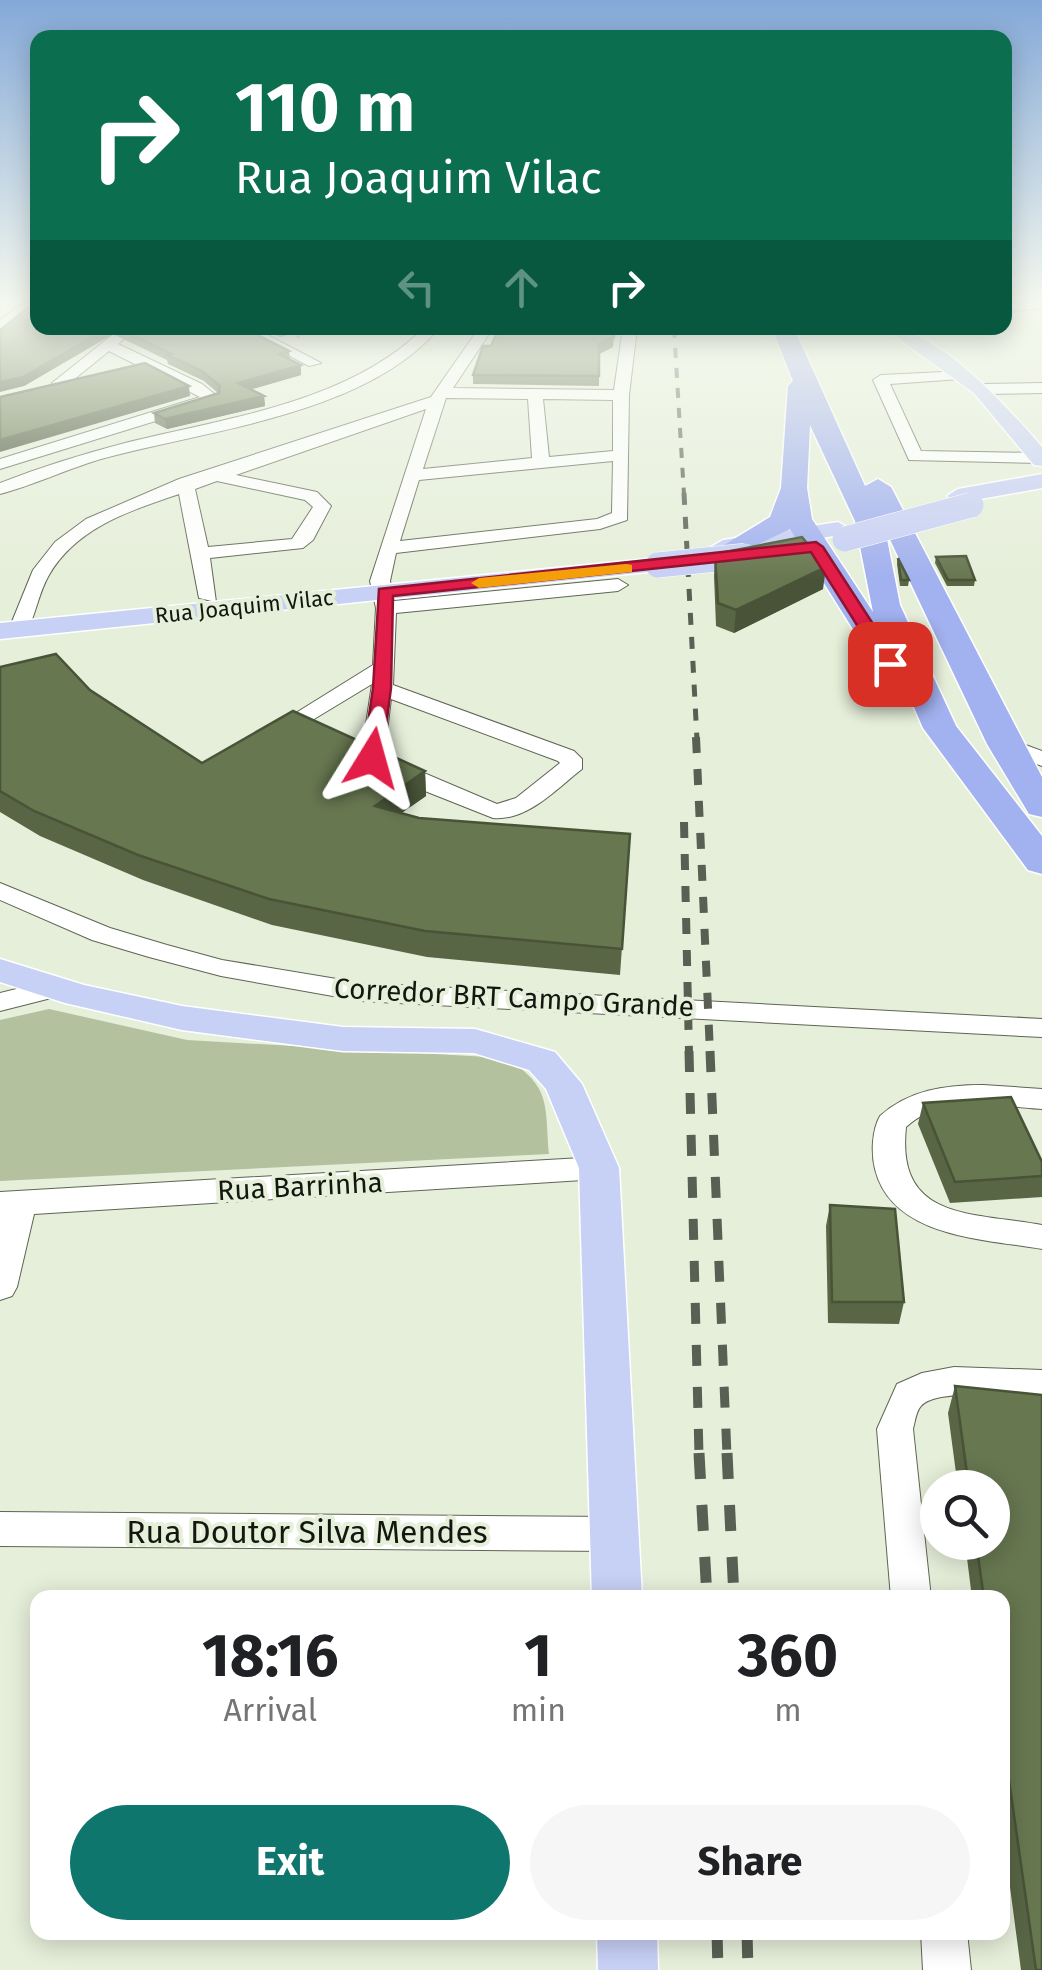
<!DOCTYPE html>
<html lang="en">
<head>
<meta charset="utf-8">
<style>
  body { margin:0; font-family:"Fira Sans",sans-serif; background:#f6f6f6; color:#202124; height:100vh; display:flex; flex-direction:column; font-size:38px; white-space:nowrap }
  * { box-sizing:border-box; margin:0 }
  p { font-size:32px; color:#757577 }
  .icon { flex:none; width:55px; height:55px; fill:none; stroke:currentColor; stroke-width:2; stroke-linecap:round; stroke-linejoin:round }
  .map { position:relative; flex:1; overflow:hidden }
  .side { position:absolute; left:30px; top:1590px; width:980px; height:350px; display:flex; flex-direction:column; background:#fff; border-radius:20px; box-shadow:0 5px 25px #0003 }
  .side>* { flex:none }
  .banner { position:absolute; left:30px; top:30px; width:982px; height:305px; border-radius:20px; box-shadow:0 5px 25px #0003; background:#0b6e4f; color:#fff; overflow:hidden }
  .controls { position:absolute; left:920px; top:1470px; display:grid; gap:20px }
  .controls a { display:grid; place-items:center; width:90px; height:90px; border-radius:50%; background:#fff; box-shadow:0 5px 25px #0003; font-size:50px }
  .pin { position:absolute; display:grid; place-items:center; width:85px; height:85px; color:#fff; margin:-42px; border-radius:20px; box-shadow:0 5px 15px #0006 }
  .me { position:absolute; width:110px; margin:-55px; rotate:8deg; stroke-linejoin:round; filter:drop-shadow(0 0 8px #0008) }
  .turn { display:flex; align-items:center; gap:35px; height:210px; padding:0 40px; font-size:45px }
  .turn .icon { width:130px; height:130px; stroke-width:2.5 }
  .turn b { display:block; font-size:70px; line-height:85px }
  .lanes { display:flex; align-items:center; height:95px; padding:0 40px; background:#0003; justify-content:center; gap:50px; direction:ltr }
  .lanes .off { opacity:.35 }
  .eta { display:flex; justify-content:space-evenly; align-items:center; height:170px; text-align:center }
  .eta b { font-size:60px; font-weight:700; line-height:70px }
  .cta { display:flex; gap:20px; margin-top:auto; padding:20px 40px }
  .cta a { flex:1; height:115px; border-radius:60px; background:#0f766e; color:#fff; font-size:40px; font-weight:700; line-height:115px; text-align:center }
  .cta a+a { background:#f6f6f6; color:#202124 }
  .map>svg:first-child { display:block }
  .green { fill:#b3c19f }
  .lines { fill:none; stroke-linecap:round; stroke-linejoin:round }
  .minor-casing { stroke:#5e6553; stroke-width:2 }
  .major-casing { stroke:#fff; stroke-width:3 }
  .highway-casing { stroke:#fff; stroke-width:3 }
  .path { stroke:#73796c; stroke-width:2.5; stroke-dasharray:2.5 2.5; stroke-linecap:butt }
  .minor { fill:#fff; fill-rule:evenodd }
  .major { fill:#c7d0f5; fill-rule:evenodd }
  .highway { fill:#a2b1ef; fill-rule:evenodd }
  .rail-far4 { stroke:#5a5f54; stroke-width:4; stroke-dasharray:10 10; stroke-linecap:butt }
  .rail-far3 { stroke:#5a5f54; stroke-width:5; stroke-dasharray:12 12; stroke-linecap:butt }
  .rail-far2 { stroke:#5a5f54; stroke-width:8; stroke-dasharray:16 16; stroke-linecap:butt }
  .rail-far1 { stroke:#5a5f54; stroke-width:9; stroke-dasharray:21 21; stroke-linecap:butt }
  .rail { stroke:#5a5f54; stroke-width:11; stroke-dasharray:26 26; stroke-linecap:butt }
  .major-bridge-casing { stroke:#fff; stroke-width:26; stroke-linecap:butt }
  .major-bridge { stroke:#c7d0f5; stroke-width:25 }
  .wall { fill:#596645 }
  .shaded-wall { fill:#485338 }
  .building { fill:#677750; stroke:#485338; stroke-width:2.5 }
  .route { fill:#e11d48; stroke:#92132f; stroke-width:2.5 }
  .slow { fill:#f59e0b }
  .labels { text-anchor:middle; stroke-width:8; stroke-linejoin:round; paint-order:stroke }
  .far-street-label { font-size:22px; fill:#141710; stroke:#e6efda }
  .street-label { font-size:28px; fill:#141710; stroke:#e6efda }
  .near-street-label { font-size:32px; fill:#141710; stroke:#e6efda }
</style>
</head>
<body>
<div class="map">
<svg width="1042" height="1970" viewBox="0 0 1042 1970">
  <rect width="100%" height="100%" fill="#e6efda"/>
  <path class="green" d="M49 1009 187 1040 506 1058C551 1087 545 1103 549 1154L0 1181V1020Z"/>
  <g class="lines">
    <g class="minor-casing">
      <path id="minor" d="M23 303 38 305 0 331V320Z
        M1042 303V308L1005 312V304Z
        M121 328H136L118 344 202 384 217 396V402L0 469V459L200 397 109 351 62 389H52V383Z
        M237 328H254L321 363 309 366Z
        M424 328H439C366 415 206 430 101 459 67 469 34 485 0 494V483C41 467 83 454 125 443 226 418 348 403 424 328Z
        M479 328H493L453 388 614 390 623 328H637L629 395 627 520 600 529 396 553 390 581 394 601 618 579 628 585 618 591 396 613 393 685 574 751 582 759V769C556 789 528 821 493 818L372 770 361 758 372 684 281 739H265L262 734 373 665 376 608 370 581 426 409 236 475 317 492 331 506 313 540 303 548 210 558 216 602 199 598 179 494C130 511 77 527 49 575 38 594 36 615 26 633H12L9 629 33 570 55 542 86 519 179 479 431 397ZM446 398 528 399 532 458 423 469ZM543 399 613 400V451L549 457ZM613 461 612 513 597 519 400 541 419 480ZM217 481 305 500 313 507 292 539 208 547 195 489ZM391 699 558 761 560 763 516 798 497 804 384 756Z
        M965 371 968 374 960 379 890 384 921 451 1040 453 1042 463 909 460 873 380 881 375Z
        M1042 383V393L981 394 973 389 981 384Z
        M1004 737 1042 751V766L996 749 993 744Z
        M0 883 110 928 167 945 222 960 361 983 1042 1019V1037L361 1001 221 976 149 957 92 940 0 900Z
        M57 979 71 988 67 994 0 1011V993Z
        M983 1085 1042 1089V1109C998 1106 941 1094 906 1127 896 1221 971 1212 1042 1225V1249C985 1239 892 1238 875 1169 871 1153 872 1130 880 1116 909 1090 945 1085 983 1085Z
        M599 1157 610 1160 615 1168 610 1176 599 1179 34 1214 17 1287 12 1296 0 1300V1192Z
        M954 1367 1042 1370V1398C1017 1398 938 1387 921 1406 916 1411 915 1422 913 1429L931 1598H891L877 1429 897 1384 922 1373Z
        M0 1512 615 1517 629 1522 634 1534 629 1546 615 1551 0 1546Z
        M921 1932H967L971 1970H923Z"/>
    </g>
    <g class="major-casing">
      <path id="major" d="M884 328C935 325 1010 410 1042 447V466L1034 465 974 393Z
        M1042 474V488L958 503 947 496 958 489Z
        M838 522 850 529 846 534 723 554 711 547 723 540Z
        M658 558 667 560 670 565 667 570 0 639V623Z
        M0 959 84 985 182 1006 343 1027 475 1029 555 1052 582 1084 619 1168 642 1598H592L579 1168 546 1089 529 1070 474 1053 343 1051 182 1030 65 1003 0 982Z
        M597 1932H657L658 1970H598Z"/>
    </g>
    <g class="highway-casing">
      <path id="highway" d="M772 328H794L865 486 878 479 891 487 1042 777V817L1029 814 987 744 885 529 900 605 956 726 1042 836V874L1028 870 923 728 894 661H873L790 529 738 554 724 545 770 517 781 488 788 386 793 381ZM810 425 855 521 873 612 812 519 807 488Z"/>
    </g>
    <path class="path" d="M297 337 313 328"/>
    <use href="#minor" class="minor"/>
    <use href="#major" class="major"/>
    <use href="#highway" class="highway"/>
    <path class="rail-far4" d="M674 328 684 495"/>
    <path class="rail-far3" d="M684 493 697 740"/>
    <path class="rail-far2" d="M696 737 710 1053
      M684 822 689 1053"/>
    <path class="rail-far1" d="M689 1051 699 1455
      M710 1051 727 1455"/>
    <path class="rail" d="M699 1453 707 1598
      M727 1453 734 1598
      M717 1932 718 1970
      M747 1932 748 1970"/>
    <g class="major-bridge-casing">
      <path id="major-bridge" d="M845 539 971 505
        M658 565 745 556"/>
    </g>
    <use href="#major-bridge" class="major-bridge"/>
  </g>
  <path class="wall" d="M38 328H244L289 351 290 359 301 375 250 389 264 396 265 406 167 429 155 423 154 413 218 393 204 381 168 364 167 360 113 334 24 386Z
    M261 328H304V330L280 337Z
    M491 346 613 347 599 354V386L473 384V375Z
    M715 554 823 589 734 633 716 626 714 576Z
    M936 557 975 580 974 586H947L935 563Z
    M898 558 909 580 908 586H900L897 564Z
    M0 667 90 690 202 763 425 771 426 796 401 813 419 818 630 834 620 975 427 957 272 925 143 880 40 836 0 812Z
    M923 1103 1042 1162V1197L950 1203 918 1124Z
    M830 1205 904 1302 899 1324 828 1323 826 1226Z
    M955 1386 1042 1395V1970H1021L1002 1827V1598H972L965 1542H992V1488H958L948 1413Z"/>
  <path class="shaded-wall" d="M108 328H112L113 334 24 386 0 392V382Z
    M279 328H304V330L280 337Z
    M614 337 613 347 599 354V344Z
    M301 365V375L239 393 238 383Z
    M189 386 190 396 0 452V440Z
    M264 396 265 406 167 429 165 419Z
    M826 567 823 589 734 633 736 610Z
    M425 771 426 796 376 831 375 806Z"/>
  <path class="building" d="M34 303H38V328H108L23 377 0 382V330Z
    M116 328H244L289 351 279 354 301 365 238 383 264 396 165 419 154 413 219 393 220 386 202 371 167 355 172 354Z
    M499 328H612L614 337 599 344V376L473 375 483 346H491Z
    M145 363 189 386 0 440V397Z
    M802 537 826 567 736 610 718 603 715 554Z
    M966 556 975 580H948L936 557Z
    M898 558 909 580H901Z
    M56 654 90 690 202 763 293 711 425 771 375 806 419 818 630 834 622 949 425 931 269 899 138 855 34 811 0 791V667Z
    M1011 1097 1042 1162V1176L955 1182 923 1103Z
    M830 1205 895 1209 904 1302H832Z
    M955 1386 1042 1395V1970H1036L1002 1731V1598H984L976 1542H992V1488H969Z"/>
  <linearGradient id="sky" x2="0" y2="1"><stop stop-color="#84a9d8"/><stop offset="0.52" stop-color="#f4f8ee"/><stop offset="1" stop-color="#f4f8ee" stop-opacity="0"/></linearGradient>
  <rect width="1042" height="579" fill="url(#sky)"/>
  <path class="route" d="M816 542 823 547 899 664 896 668H884L811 552 393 596 391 688 382 758 372 763 363 758 373 688 379 589Z"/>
  <path class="slow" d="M626 564 632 565V572L479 588 471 583 479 578Z"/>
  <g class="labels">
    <g class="far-street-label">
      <text transform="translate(244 606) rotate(-6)" y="8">Rua Joaquim Vilac</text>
    </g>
    <g class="street-label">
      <text transform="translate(514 997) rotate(3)" y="10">Corredor BRT Campo Grande</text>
      <text transform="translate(300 1186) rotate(-3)" y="10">Rua Barrinha</text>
    </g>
    <g class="near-street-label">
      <text x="307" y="1543">Rua Doutor Silva Mendes</text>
    </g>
  </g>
</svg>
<div class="controls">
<a><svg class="icon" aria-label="search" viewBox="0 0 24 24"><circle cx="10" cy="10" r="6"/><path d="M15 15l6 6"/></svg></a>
</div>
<div class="pin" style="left:890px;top:664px;background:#d93025"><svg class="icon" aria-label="arrive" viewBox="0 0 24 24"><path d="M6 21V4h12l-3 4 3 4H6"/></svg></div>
<svg class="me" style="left:372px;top:758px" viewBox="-20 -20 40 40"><path d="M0-17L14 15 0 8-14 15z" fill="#e11d48" stroke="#fff" stroke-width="4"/></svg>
<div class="banner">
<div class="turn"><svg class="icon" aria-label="right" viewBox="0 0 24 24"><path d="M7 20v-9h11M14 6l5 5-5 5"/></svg><div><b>110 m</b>Rua Joaquim Vilac</div></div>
<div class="lanes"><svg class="icon off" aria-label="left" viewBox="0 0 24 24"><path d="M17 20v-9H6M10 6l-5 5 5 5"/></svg><svg class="icon off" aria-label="ahead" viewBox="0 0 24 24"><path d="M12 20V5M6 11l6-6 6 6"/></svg><svg class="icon" aria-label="right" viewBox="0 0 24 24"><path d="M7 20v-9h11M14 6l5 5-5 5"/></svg></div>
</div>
<section class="side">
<div class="eta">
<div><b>18:16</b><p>Arrival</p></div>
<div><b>1</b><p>min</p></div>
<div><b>360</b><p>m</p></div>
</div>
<div class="cta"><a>Exit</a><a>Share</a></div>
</section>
</div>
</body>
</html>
